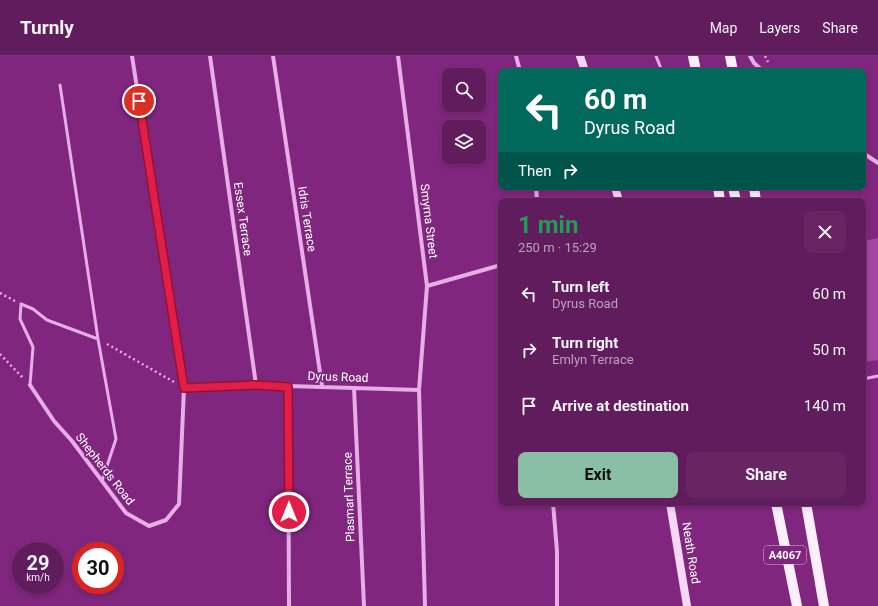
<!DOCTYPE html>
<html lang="en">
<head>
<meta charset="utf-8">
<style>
  body { margin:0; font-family:Roboto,sans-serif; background:#672564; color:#f1f3f6; height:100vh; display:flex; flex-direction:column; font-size:15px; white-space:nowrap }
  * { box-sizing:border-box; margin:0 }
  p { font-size:13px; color:#baa1bc }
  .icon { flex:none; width:22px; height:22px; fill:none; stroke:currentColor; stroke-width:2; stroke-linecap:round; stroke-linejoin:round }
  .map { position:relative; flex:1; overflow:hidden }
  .sheet { position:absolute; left:498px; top:142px; width:368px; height:308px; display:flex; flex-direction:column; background:#611c5e; border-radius:8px; box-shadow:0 2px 6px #0003,0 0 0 1px #753a73 }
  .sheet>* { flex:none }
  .banner { position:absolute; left:498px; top:12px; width:368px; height:122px; border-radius:8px; box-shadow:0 2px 6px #0003,0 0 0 1px #753a73; background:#00695c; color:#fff; overflow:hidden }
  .fabs { position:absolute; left:442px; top:12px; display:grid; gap:8px }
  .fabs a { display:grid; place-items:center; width:44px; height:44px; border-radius:8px; background:#611c5e; box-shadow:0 2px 6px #0003,0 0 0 1px #753a73; font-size:20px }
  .speed { position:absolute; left:12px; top:486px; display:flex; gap:8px; font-size:20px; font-weight:700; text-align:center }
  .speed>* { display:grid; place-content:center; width:52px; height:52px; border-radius:50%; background:#611c5e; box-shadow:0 2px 6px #0003,0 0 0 1px #753a73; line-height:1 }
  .speed small { font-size:10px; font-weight:400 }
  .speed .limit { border:6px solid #d22; background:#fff; color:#111 }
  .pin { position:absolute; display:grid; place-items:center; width:34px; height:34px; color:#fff; margin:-17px; border:2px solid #fff; border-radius:50%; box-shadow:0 1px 4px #0007 }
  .me { position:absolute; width:44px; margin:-22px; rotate:0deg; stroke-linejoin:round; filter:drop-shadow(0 0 3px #0008) }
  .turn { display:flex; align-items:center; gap:14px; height:84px; padding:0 20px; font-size:18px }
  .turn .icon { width:52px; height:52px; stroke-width:2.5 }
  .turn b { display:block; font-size:28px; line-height:34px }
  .then { display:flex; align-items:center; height:38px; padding:0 20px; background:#0003; gap:8px; font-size:15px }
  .round { display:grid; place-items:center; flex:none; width:42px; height:42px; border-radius:8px; background:#672564 }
  .head { display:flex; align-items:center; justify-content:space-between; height:68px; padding:0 20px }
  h1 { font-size:24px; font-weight:700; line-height:30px; color:#1e9e55 }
  .button { display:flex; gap:8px; margin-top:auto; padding:8px 20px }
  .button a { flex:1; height:46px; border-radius:8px; background:#8abfa5; color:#111; font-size:16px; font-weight:700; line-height:46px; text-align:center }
  .button a+a { background:#672564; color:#f1f3f6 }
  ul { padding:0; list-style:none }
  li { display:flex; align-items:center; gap:12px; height:56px; padding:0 20px }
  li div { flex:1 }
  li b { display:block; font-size:15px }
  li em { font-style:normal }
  header { display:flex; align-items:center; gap:24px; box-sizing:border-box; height:56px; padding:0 20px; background:#611c5e; border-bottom:1px solid #753a73 }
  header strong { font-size:19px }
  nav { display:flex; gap:22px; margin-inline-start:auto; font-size:14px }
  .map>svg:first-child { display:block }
  .building { fill:#a546a3 }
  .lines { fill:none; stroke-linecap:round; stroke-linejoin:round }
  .path { stroke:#e6ade6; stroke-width:2.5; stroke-dasharray:2 3; stroke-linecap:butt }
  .lane { stroke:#e6ade6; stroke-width:3 }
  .street { stroke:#e6ade6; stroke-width:4 }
  .secondary { stroke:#f6d7f5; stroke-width:8 }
  .primary { stroke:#fdeefc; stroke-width:10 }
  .route-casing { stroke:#92132f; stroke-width:10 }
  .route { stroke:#e11d48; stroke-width:7 }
  .labels { text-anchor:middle; stroke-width:3.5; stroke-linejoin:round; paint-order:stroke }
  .shield { fill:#81267e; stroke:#d9bed8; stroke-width:1 }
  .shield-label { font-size:11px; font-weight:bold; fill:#fff }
  .street-label { font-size:12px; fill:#fff; stroke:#81267e }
</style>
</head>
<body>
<header>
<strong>Turnly</strong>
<nav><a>Map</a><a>Layers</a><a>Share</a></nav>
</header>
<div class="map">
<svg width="878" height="550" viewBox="0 0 878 550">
  <rect width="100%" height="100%" fill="#81267e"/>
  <path class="building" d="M878 182V304L863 306V185Z"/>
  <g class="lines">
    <path class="path" d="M765 0 768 6
      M0 237 15 245
      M107 288 174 326
      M0 298 23 322"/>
    <path class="lane" d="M656 0 662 15
      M60 29 98 283 116 383 102 425
      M863 323 878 320
      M30 329 33 291 20 263 21 248 33 253 47 264 98 283"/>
    <path class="street" d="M210 0 256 329
      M273 0 322 330
      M398 0 427 230 419 334 425 550
      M516 0 520 15
      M750 0 754 7 763 15
      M863 97 878 107
      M536 131 537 145
      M427 230 501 209
      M30 329 54 365 72 385 126 457 149 470 166 464 179 448 184 332 132 0
      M288 331 289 550
      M184 332 256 329 419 334
      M354 332 364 550
      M553 447 557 495V550"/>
    <path class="secondary" d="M580 0 585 15
      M615 131 619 145
      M670 447 687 550"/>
    <path class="primary" d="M693 0 696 15
      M730 0 733 15
      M718 131 720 145
      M733 131 736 145
      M754 131 756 145
      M776 447 797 550
      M806 447 824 550"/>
  </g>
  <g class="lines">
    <g class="route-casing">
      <path id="route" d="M139 45 184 332 256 329 288 331 289 456"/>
    </g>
    <use href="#route" class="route"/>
  </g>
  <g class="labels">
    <rect class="shield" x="764" y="490" width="42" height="18" rx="3"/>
    <g class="shield-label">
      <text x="785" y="503">A4067</text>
    </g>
    <g class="street-label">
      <text transform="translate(243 163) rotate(82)" y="4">Essex Terrace</text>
      <text transform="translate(307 163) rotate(81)" y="4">Idris Terrace</text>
      <text transform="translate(429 165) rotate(83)" y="4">Smyrna Street</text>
      <text transform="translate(338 321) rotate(2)" y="4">Dyrus Road</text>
      <text transform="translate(105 413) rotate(52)" y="4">Shepherds Road</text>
      <text transform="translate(349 441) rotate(-92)" y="4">Plasmarl Terrace</text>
      <text transform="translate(691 497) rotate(81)" y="4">Neath Road</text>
    </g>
  </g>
</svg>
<div class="fabs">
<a><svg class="icon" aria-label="search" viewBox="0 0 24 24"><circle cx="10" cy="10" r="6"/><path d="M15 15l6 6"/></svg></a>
<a><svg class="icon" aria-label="layers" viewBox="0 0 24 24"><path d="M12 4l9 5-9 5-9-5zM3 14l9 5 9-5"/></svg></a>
</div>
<div class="speed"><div>29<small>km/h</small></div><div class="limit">30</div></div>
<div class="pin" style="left:139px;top:45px;background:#d93025"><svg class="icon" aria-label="arrive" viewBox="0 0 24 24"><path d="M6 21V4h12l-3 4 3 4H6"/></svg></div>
<svg class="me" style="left:289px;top:456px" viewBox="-20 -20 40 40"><circle r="17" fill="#e11d48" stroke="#fff" stroke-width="3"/><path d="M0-11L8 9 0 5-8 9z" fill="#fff"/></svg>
<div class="banner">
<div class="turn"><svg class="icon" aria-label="left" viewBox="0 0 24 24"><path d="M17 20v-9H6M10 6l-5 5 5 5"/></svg><div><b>60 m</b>Dyrus Road</div></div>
<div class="then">Then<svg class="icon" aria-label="right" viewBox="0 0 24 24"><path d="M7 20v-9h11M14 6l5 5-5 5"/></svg></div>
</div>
<section class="sheet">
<div class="head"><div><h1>1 min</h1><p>250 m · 15:29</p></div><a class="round"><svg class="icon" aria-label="close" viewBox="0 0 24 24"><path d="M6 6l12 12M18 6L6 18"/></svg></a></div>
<ul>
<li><svg class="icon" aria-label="left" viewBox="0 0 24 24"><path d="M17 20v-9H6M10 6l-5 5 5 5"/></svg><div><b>Turn left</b><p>Dyrus Road</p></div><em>60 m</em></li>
<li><svg class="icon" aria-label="right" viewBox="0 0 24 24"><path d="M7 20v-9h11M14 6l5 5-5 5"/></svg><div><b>Turn right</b><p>Emlyn Terrace</p></div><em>50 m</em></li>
<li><svg class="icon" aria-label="arrive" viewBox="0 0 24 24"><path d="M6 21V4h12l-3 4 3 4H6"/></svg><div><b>Arrive at destination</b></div><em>140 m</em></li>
</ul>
<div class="button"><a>Exit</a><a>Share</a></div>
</section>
</div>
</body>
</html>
